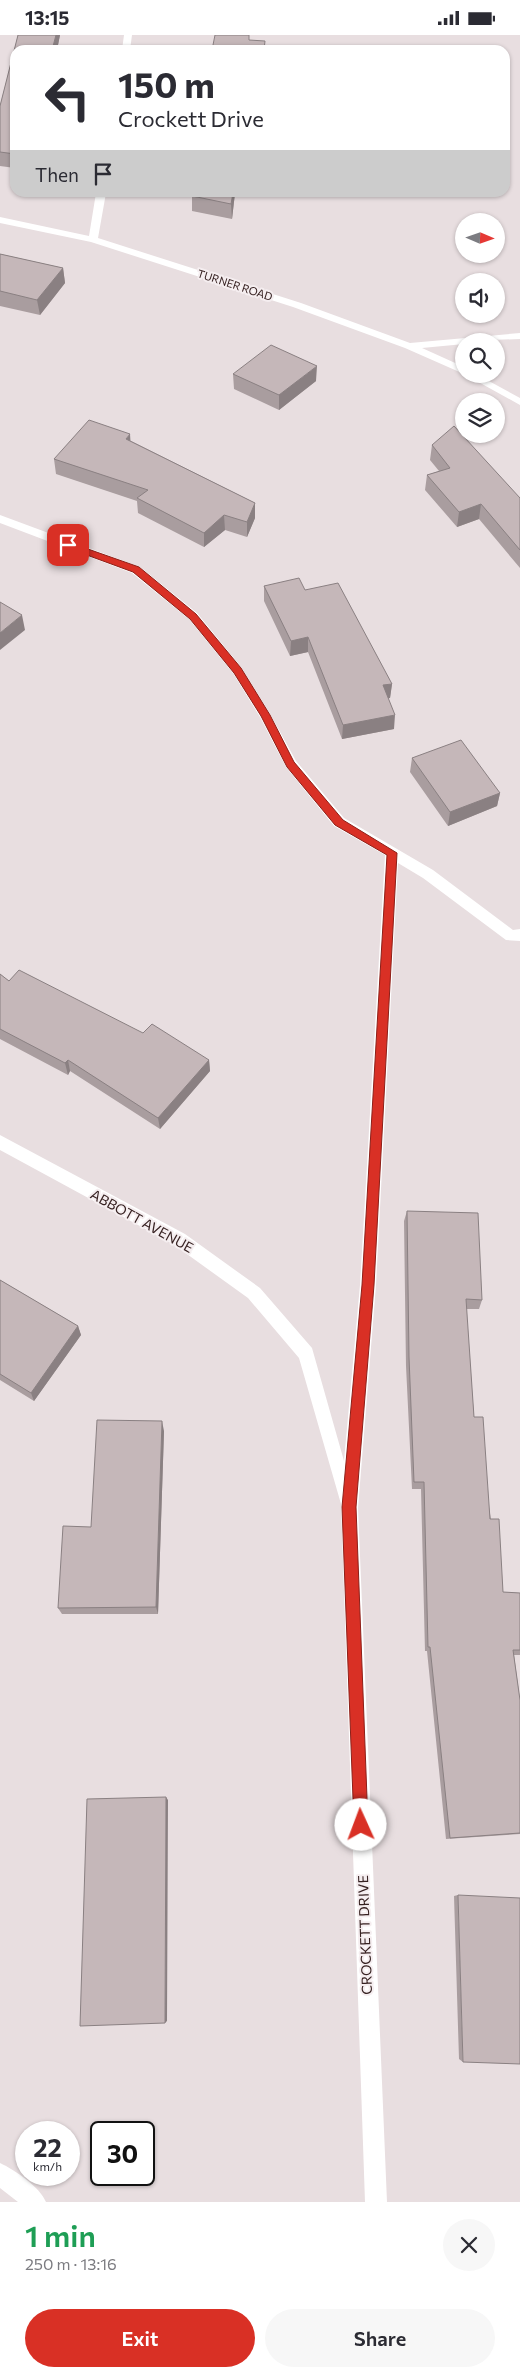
<!DOCTYPE html>
<html lang="en">
<head>
<meta charset="utf-8">
<style>
  body { margin:0; font-family:Commissioner,sans-serif; background:#f7f7f7; color:#2b2b33; height:100vh; display:flex; flex-direction:column; font-size:19px; white-space:nowrap }
  * { box-sizing:border-box; margin:0 }
  p { font-size:16px; color:#7c7c81 }
  .icon { flex:none; width:28px; height:28px; fill:none; stroke:currentColor; stroke-width:2; stroke-linecap:round; stroke-linejoin:round }
  .map { position:relative; height:2167px; overflow:hidden }
  .side { display:flex; flex-direction:column; background:#fff; flex:1 }
  .side>* { flex:none }
  .top-card { position:absolute; left:10px; top:10px; width:500px; height:152px; border-radius:15px; box-shadow:0 1px 4px #0004; background:#fff; color:#2b2b33; overflow:hidden }
  .needle { width:32px; rotate:92deg }
  .controls { position:absolute; left:455px; top:178px; display:grid; gap:10px }
  .controls a { display:grid; place-items:center; width:50px; height:50px; border-radius:50%; background:#fff; box-shadow:0 1px 4px #0004; font-size:25px }
  .speed { position:absolute; left:15px; top:2086px; display:flex; gap:10px; font-size:25px; font-weight:700; text-align:center }
  .speed>* { display:grid; place-content:center; width:65px; height:65px; border-radius:50%; background:#fff; box-shadow:0 1px 4px #0004; line-height:1 }
  .speed small { font-size:12px; font-weight:400 }
  .speed .limit { border:2px solid #111; border-radius:8px; background:#fff; color:#111 }
  .pin { position:absolute; display:grid; place-items:center; width:42px; height:42px; color:#fff; margin:-21px; border-radius:10px; box-shadow:0 2px 8px #0006 }
  .me { position:absolute; width:55px; margin:-28px; rotate:358deg; stroke-linejoin:round; filter:drop-shadow(0 0 4px #0008) }
  .turn { display:flex; align-items:center; gap:18px; height:105px; padding:0 25px; font-size:22px }
  .turn .icon { width:65px; height:65px; stroke-width:2.5 }
  .turn b { display:block; font-size:35px; line-height:42px }
  .then { display:flex; align-items:center; height:48px; padding:0 25px; background:#0003; gap:10px; font-size:19px }
  .round { display:grid; place-items:center; flex:none; width:52px; height:52px; border-radius:26px; background:#f7f7f7 }
  .head { display:flex; align-items:center; justify-content:space-between; height:85px; padding:0 25px }
  h1 { font-size:30px; font-weight:600; line-height:38px; color:#1e9e55 }
  .primary-button { display:flex; gap:10px; margin-top:auto; padding:10px 25px }
  .primary-button a { flex:1; height:58px; border-radius:30px; background:#d93025; color:#fff; font-size:20px; font-weight:600; line-height:58px; text-align:center }
  .primary-button a+a { background:#f7f7f7; color:#2b2b33 }
  .status { display:flex; justify-content:space-between; align-items:center; height:35px; padding:0 25px; background:#fff; direction:ltr }
  .status svg { height:14px; fill:currentColor }
  .map>svg:first-child { display:block }
  .lines { fill:none; stroke-linecap:round; stroke-linejoin:round }
  .street { fill:#fff; fill-rule:evenodd }
  .wall { fill:#a99d9f }
  .shaded-wall { fill:#8a8082 }
  .building { fill:#c5b7b9; stroke:#8a8082 }
  .route { fill:#d93025; stroke:#8d1f18 }
  .labels { text-anchor:middle; stroke-width:4; stroke-linejoin:round; paint-order:stroke }
  .far-street-label { font-size:11px; fill:#362121; stroke:#f5eef0 }
  .street-label { font-size:14px; fill:#362121; stroke:#f5eef0 }
</style>
</head>
<body>
<div class="status"><b>13:15</b><svg viewBox="0 0 49 12"><path d="M0 12V9h3v3zM5 12V6h3v6zM10 12V3h3v9zM15 12V0h3v12zM26 1h20v11H26zM47 4h2v5h-2z"/></svg></div>
<div class="map">
<svg width="520" height="2167" viewBox="0 0 520 2167">
  <rect width="100%" height="100%" fill="#e8dee0"/>
  <g class="lines">
    <path class="street" d="M124 0H132L130 15H122Z
      M96 158H106L98 203 301 268 410 308 520 298V304L464 306V309L422 313 464 332V339H476L520 363V370L464 339 405 313 293 272 91 207 0 188V182L89 201Z
      M0 480 140 532 197 578 241 632 269 677 296 726 344 783 433 835 513 895 520 894V906L506 905 423 843 398 828 376 1250 358 1473 387 2167H365L341 1469 299 1323 248 1263 173 1209 0 1115V1100L185 1199 260 1253 312 1313 344 1426 360 1250 385 820 334 791 286 732 260 682 233 638 189 584 132 538 0 488Z
      M0 2128C15 2135 40 2152 46 2167H18L0 2153Z"/>
  </g>
  <path class="wall" d="M18 0H60L57 15H15V133L0 131V71Z
    M192 158H235L232 184 192 176Z
    M0 219 63 233 65 248 40 280 0 271Z
    M233 339 316 346 279 375 234 354Z
    M131 406 255 468V483L247 502 225 495 204 512 138 478 137 466 56 439 54 424Z
    M432 410 520 463V533L479 484 457 492 425 455 427 440 439 436 430 425Z
    M264 551 305 555 392 649 390 663H388L394 694 342 704 308 617 290 621 264 566Z
    M412 723 500 758 497 771 448 791 410 737Z
    M0 939 9 946 209 1025 210 1036 160 1094 70 1036 68 1040 0 1004Z
    M407 1176 482 1265 479 1274H466L474 1382 503 1557 520 1558V1620H514L520 1665V1799L446 1804 427 1616H425L421 1454H412L406 1331 404 1186Z
    M0 1245 78 1291 81 1300 34 1366 0 1345Z
    M164 1396 158 1579H62L58 1573 91 1492Z
    M458 1860 463 2027 459 2024 454 1861Z"/>
  <path class="shaded-wall" d="M56 0H60L57 15H52Z
    M233 158H235L232 184 231 169Z
    M63 233 65 248 40 280 37 265Z
    M317 331 316 346 279 375V360Z
    M130 399 131 414 126 404Z
    M255 468V483L247 502V487Z
    M481 469 479 484 457 492 459 477Z
    M224 480 225 495 204 512V498Z
    M22 580 25 595 0 615V598Z
    M308 602V617L290 621 291 606Z
    M392 649 390 663 382 665 383 650Z
    M395 680 394 694 342 704 343 690Z
    M500 758 497 771 448 791 450 777Z
    M68 1025 70 1036 68 1040 65 1028Z
    M209 1025 210 1036 160 1094 158 1083Z
    M78 1291 81 1300 34 1366 31 1358Z
    M162 1386 164 1396 158 1579 156 1572Z
    M166 1762 168 1765 167 1986 165 1988Z"/>
  <path class="building" d="M18 0H56L52 15H15V119L0 117V71Z
    M215 0H249V5L265 6 264 15H212Z
    M192 158H233L231 169 192 161Z
    M0 219 63 233 37 265 0 256Z
    M271 310 317 331 279 360 233 339Z
    M89 385 130 399 126 404 255 468 247 487 224 480 204 498 137 463 148 455 54 424Z
    M454 391 520 463V515L481 469 459 477 427 440 450 433 432 410Z
    M299 543 305 555 338 548 392 649 383 650 395 680 343 690 308 602 291 606 264 551Z
    M0 567 22 580 0 598Z
    M461 705 500 758 450 777 412 723Z
    M19 935 143 998 152 989 209 1025 158 1083 68 1025 65 1028 0 994V939L9 946Z
    M407 1176 478 1178 482 1265 466 1264 474 1382H483L490 1484H499L503 1557 520 1558V1615H513L520 1665V1798L450 1803 430 1612H428L424 1447H414L409 1322Z
    M0 1245 78 1291 31 1358 0 1339Z
    M97 1385 162 1386 156 1572 58 1573 63 1491 91 1492Z
    M166 1762 165 1988 80 1991 87 1764Z
    M458 1860 520 1863V2029L463 2027Z"/>
  <path class="route" d="M68 507 139 532 196 579 241 633 270 680 294 727 343 785 397 818 374 1250 356 1472 368 1790 366 1795 361 1797 356 1795 354 1790 342 1472 362 1250 387 820 335 790 287 732 261 681 234 638 190 584 133 537 65 512 63 510Z"/>
  <g class="labels">
    <g class="far-street-label">
      <text transform="translate(235 250) rotate(18)" y="4">TURNER ROAD</text>
    </g>
    <g class="street-label">
      <text transform="translate(142 1186) rotate(29)" y="5">ABBOTT AVENUE</text>
      <text transform="translate(365 1900) rotate(-92)" y="5">CROCKETT DRIVE</text>
    </g>
  </g>
</svg>
<div class="controls">
<a><svg class="needle" viewBox="-14 -14 28 28"><path d="M0-13l5 13h-10z" fill="#e53935"/><path d="M0 13l5-13h-10z" fill="#7c7c81"/></svg></a>
<a><svg class="icon" aria-label="sound" viewBox="0 0 24 24"><path d="M4 9h4l5-4v14l-5-4H4zM17 9q2 3 0 6"/></svg></a>
<a><svg class="icon" aria-label="search" viewBox="0 0 24 24"><circle cx="10" cy="10" r="6"/><path d="M15 15l6 6"/></svg></a>
<a><svg class="icon" aria-label="layers" viewBox="0 0 24 24"><path d="M12 4l9 5-9 5-9-5zM3 14l9 5 9-5"/></svg></a>
</div>
<div class="speed"><div>22<small>km/h</small></div><div class="limit">30</div></div>
<div class="pin" style="left:68px;top:510px;background:#d93025"><svg class="icon" aria-label="arrive" viewBox="0 0 24 24"><path d="M6 21V4h12l-3 4 3 4H6"/></svg></div>
<svg class="me" style="left:361px;top:1790px" viewBox="-20 -20 40 40"><circle r="19" fill="#fff"/><path d="M0-13L10 11 0 6-10 11z" fill="#d93025"/></svg>
<div class="top-card">
<div class="turn"><svg class="icon" aria-label="left" viewBox="0 0 24 24"><path d="M17 20v-9H6M10 6l-5 5 5 5"/></svg><div><b>150 m</b>Crockett Drive</div></div>
<div class="then">Then<svg class="icon" aria-label="arrive" viewBox="0 0 24 24"><path d="M6 21V4h12l-3 4 3 4H6"/></svg></div>
</div>
</div>
<section class="side">
<div class="head"><div><h1>1 min</h1><p>250 m · 13:16</p></div><a class="round"><svg class="icon" aria-label="close" viewBox="0 0 24 24"><path d="M6 6l12 12M18 6L6 18"/></svg></a></div>
<div class="primary-button"><a>Exit</a><a>Share</a></div>
</section>
</body>
</html>
